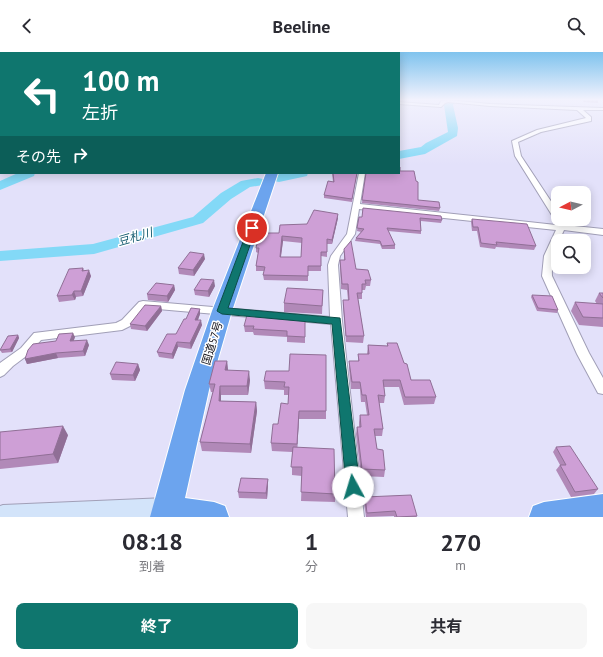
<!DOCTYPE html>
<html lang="ja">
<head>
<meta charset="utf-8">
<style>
  body { margin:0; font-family:"PT Sans","Noto Sans JP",sans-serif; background:#f7f7f7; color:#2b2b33; height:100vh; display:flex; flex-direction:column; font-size:15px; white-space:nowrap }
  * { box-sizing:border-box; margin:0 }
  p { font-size:13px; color:#7c7c81 }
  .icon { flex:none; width:22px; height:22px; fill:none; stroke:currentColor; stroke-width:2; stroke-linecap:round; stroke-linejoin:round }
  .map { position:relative; height:465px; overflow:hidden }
  .details { display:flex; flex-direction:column; background:#fff; flex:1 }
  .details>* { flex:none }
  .guide { position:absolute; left:0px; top:0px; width:400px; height:122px; box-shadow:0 2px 10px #0003; background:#0f766e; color:#fff; overflow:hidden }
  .needle { width:26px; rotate:263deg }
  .fabs { position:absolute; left:551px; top:134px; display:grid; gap:8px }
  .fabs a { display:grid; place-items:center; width:40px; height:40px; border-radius:8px; background:#fff; box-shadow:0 2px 10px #0003; font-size:20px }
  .pin { position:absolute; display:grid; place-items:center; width:34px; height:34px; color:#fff; margin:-17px; border:2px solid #fff; border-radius:50%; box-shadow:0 1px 4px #0007 }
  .me { position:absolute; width:44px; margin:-22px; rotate:354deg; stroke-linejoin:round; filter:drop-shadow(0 0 3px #0008) }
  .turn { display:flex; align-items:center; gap:14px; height:84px; padding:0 16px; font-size:18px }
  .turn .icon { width:52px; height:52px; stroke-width:2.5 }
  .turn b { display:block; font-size:28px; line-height:34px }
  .then { display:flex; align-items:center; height:38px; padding:0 16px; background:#0003; gap:8px; font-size:15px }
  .eta { display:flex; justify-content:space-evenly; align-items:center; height:68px; text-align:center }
  .eta b { font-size:24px; font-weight:700; line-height:28px }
  .primary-button { display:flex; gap:8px; margin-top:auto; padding:8px 16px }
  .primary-button a { flex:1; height:46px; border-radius:8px; background:#0f766e; color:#fff; font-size:16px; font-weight:700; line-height:46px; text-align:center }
  .primary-button a+a { background:#f7f7f7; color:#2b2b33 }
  header { display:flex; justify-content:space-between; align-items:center; height:52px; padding:0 16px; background:#fff; font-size:18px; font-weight:700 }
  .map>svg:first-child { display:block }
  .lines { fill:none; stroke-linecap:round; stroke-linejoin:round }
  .river { fill:#83d9f7; fill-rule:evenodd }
  .street-casing { stroke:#a19fb7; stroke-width:2 }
  .secondary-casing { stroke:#a19fb7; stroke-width:2 }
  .highway-casing { stroke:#fff; stroke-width:2 }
  .street { fill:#fff; fill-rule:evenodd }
  .secondary { fill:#d3e4fa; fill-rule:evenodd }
  .highway { fill:#6ca4ee; fill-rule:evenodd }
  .wall { fill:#b189b8; fill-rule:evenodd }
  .shaded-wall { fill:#906f96 }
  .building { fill:#ce9fd6; stroke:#906f96; fill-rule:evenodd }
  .route { fill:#0f766e; stroke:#0a4d48 }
  .labels { text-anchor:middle; stroke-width:3; stroke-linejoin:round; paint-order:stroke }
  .street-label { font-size:11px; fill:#0f0e17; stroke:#fff }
  .water-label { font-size:12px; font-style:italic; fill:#11586d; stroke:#fff }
</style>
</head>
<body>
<header><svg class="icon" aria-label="back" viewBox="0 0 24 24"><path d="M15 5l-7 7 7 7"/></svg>Beeline<svg class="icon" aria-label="search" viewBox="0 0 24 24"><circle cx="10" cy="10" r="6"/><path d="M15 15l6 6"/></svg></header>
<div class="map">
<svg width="603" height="465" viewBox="0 0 603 465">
  <rect width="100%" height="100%" fill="#e3e1fa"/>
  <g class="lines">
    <path class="river" d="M448 47H457L453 53 458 76 457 84 425 102 399 107V99L421 95 426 91 448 80 444 53Z
      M18 121H35L34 124 0 138V129Z
      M284 121H308L307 124 279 130 274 129 272 126 274 123Z
      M258 126 263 127 265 130 263 133 250 135 231 147 203 171 94 202 0 209V199L93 192 193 165 221 141 241 129Z"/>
    <g class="street-casing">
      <path id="street" d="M448 48 490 52 603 56V58H583L591 65V69L541 80 518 90 521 104 558 160V167H563L565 173 603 177V183L564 178C557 193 551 207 552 224L589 301 603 326V342L598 341 577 302 542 224 544 204 556 178 359 157 355 182 340 204 338 213 342 269 364 465H348L331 272 146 256 130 274 122 278 41 288 29 302 13 314 4 323 0 325V311L21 296 34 281 116 271 122 268 139 250 143 249 330 265 328 213 331 204 347 182 359 121H365L360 152 556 173 555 168 515 104 512 89 537 78 586 66 577 58 490 54 448 50 445 51 441 55 399 52V50L439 53 441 49Z"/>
    </g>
    <g class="secondary-casing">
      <path id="secondary" d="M166 446 174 450 178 458 175 465H0V454L3 453Z"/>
    </g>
    <g class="highway-casing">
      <path id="highway" d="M266 121H278L232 259 209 338 185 446 214 450 225 454 229 465H150L185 338 212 259Z
        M603 442V465H529L533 454 544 450Z"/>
    </g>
    <use href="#street" class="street"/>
    <use href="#secondary" class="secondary"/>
    <use href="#highway" class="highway"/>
  </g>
  <path class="wall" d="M583 47H596L598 49V51L583 50Z
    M400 119 418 148 440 156 439 159 362 151 366 121Z
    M332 121H357L352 150 324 146V143L333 130Z
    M363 156 442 168 441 171 421 169V182L388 179 395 193V197H382L380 192 355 189 356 186 361 180 357 179 359 165H362Z
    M338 166 332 192H327V205L321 204V219H308V229L264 228 263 223 264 219H256V214L258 201 256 200V196L279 181 307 172ZM283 189 302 191 301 205H281Z
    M472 167 536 194 534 198 496 195 495 197 480 195 477 179H472L471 170Z
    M344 197 356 217 371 228 370 234H366L365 238H362V247H358L364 284 363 291 346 290 343 254V248H348L347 238 341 237 340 214V208H344Z
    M205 207 194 224 179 222 178 216Z
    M83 216 84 218 91 224 83 244 76 245 75 248 59 250 57 244Z
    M174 233 175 238 168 250 148 248 147 242Z
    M215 234 209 245 195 243 194 238Z
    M323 238 322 262 284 260V251Z
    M599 241H603V275L579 273 571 259 575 250 597 252 595 249Z
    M532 243 558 258 557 261 537 259 531 245Z
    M161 254 162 259 147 279 131 277 130 272Z
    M200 257V262L198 268 202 273 191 297 178 295 173 307 159 305 157 300 176 282 186 267Z
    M282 265 305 266V291L287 290V285L254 283 253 280H245L244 274Z
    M18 283 19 286 12 300 2 301 0 298Z
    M75 285 73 289 89 293 85 304 58 306 27 312 25 307Z
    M387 291 404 311 411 328 436 345 434 352 404 353 399 335H384L385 344 384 351H379L383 377 382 384H375L377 397 385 418 384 425 361 424 356 382 357 375H359V370L360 363H367L365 350H361L360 337H351L349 316V309H358V302H367L368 293 387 294Z
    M227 309 228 319 250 328 248 343H221V349L256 350 257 359 251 401 202 399 200 390 213 340H211L209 332Z
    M138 312 140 318 135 329 112 328 110 322Z
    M289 319 326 359V367H299L297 395 335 442V450L301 449 302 424 292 423V400L272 399 271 391 278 372 288 352V343H284V338L265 337 264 329Z
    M0 380 68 383 58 411 0 417Z
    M556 395 598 437 594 442 571 445 556 418 560 413 553 400Z
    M268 427V433L267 447 239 446 238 440Z
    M365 445 417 464 416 465H394V464L366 465 364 451Z"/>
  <path class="shaded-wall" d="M338 162V166L332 192V188Z
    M282 184 283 189 280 210V205Z
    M204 202 205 207 194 224 193 218Z
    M89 218 91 224 83 244 81 239Z
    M214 228 215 234 209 245 208 239Z
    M174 233 175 238 168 250 167 244Z
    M74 239 76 245 75 248 72 243Z
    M161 254 162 259 147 279 145 274Z
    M200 257V262L196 273 195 268Z
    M201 268 202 273 191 297 190 291Z
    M73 281 75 285 72 294 70 289Z
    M18 283 19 286 12 300 10 297Z
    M87 288 89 293 85 304 83 299Z
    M177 290 178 295 173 307 172 302Z
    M56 301 58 306 27 312 25 307Z
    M227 309 228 318 226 327 225 318Z
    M138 312 140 318 135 329 133 323Z
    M249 319 250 328 248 343 247 334Z
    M220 334 221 343V357L219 349Z
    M256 350 257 359 251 401 250 392Z
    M299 359V367L297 400V392Z
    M63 374 68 383 58 411 53 402Z
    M268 427V433L267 447 266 441Z"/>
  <path class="building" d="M584 47H596L598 49H584Z
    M399 115H400V119H414L416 129 418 130V148L439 150 440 156 362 148 366 121H399Z
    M333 121H357L352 147 324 143 328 129 334 130Z
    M363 156 441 164 442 168 420 166 421 179 387 176 395 193 382 194 380 189 356 186 364 177 357 176 359 165H362Z
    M314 158 338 162 332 188 327 187V200H321V214H308V224L263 223 265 215 256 214 259 196H256L259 181H279L280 173 307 172ZM282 184 302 186 301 205H280Z
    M472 167 527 172 536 194 496 190 497 193 481 191 478 175H473Z
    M351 189 356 217 368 218 371 228H365L366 232H362V241H357L364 284H346L343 248H349L348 232H342L340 208H345L344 197Z
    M190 200 204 202 193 218 178 216Z
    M83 216 82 219 89 218 81 239H74L72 243 57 244 69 217Z
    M201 227 214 228 208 239 194 238Z
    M156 231 174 233 167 244 147 242Z
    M287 236 323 238 322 254 284 251Z
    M599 241H603V246Z
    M532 243 552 244 558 258 538 256Z
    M575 250 603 252V266L583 265Z
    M145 253 161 254 145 274 130 272Z
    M191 256 200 257 195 268H201L190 291 177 290 172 302 157 300 167 282H176L184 267H186Z
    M247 263 282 265V264L305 266V285L287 284V279L253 277 254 274H244Z
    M73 281 70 289 87 288 83 299 56 301 25 307 28 298 33 292 56 289 59 282Z
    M18 283 10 297 0 298 8 284Z
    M387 291H397L404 311 407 312 411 328H430L436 345H405L400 328H383L385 344 378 343 383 377H374L377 397 383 398 385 418 362 417 357 375H361L360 363H369L366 343H362L360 330H352L349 309H359L358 302H369L368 293 388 294Z
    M290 302 326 303V359H299L297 392 271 391 273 372H278L281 351 288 352 289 335H284L285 330 264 329 266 319H289Z
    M215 309H227L225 318 249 319 247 334H220L219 349 256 350 250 392 200 390 215 332H209Z
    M116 310 138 312 133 323 110 322Z
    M63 374 53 402 0 408V380Z
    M570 394 598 437 575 440 560 413H566L556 395Z
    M293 395 334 397 335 442 301 440 302 415H291Z
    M241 426 268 427 266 441 238 440Z
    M411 443 417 464 397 465 395 459 367 461 365 445Z"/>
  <linearGradient id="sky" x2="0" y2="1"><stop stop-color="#7fc3ee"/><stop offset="0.42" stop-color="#f2f2fd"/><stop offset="1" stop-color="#f2f2fd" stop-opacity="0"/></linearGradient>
  <rect width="603" height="113" fill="url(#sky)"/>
  <path class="route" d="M249 174H255L256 176 228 256 340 266 360 435 358 440 353 442 348 440 346 435 332 272 222 262 217 259Z"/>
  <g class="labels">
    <g class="street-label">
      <text transform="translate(212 291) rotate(-73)" y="4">国道57号</text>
    </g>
    <g class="water-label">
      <text transform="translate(135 185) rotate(-16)" y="4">豆札川</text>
    </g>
  </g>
</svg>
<div class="fabs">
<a><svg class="needle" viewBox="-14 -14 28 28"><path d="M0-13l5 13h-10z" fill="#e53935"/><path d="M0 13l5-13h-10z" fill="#7c7c81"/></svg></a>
<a><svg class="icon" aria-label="search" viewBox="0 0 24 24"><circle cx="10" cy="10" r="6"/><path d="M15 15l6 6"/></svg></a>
</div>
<div class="pin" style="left:252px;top:176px;background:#d93025"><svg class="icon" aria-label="arrive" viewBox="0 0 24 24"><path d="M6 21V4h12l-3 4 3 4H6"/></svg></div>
<svg class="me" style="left:353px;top:435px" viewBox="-20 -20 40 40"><circle r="19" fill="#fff"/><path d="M0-13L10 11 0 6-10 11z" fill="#0f766e"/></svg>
<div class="guide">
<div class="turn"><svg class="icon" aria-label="left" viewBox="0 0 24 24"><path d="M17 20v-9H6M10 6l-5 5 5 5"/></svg><div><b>100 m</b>左折</div></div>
<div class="then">その先<svg class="icon" aria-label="right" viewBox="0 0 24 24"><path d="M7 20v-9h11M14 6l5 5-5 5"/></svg></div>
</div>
</div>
<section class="details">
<div class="eta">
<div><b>08:18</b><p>到着</p></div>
<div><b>1</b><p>分</p></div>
<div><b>270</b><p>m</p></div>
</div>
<div class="primary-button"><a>終了</a><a>共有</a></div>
</section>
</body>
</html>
